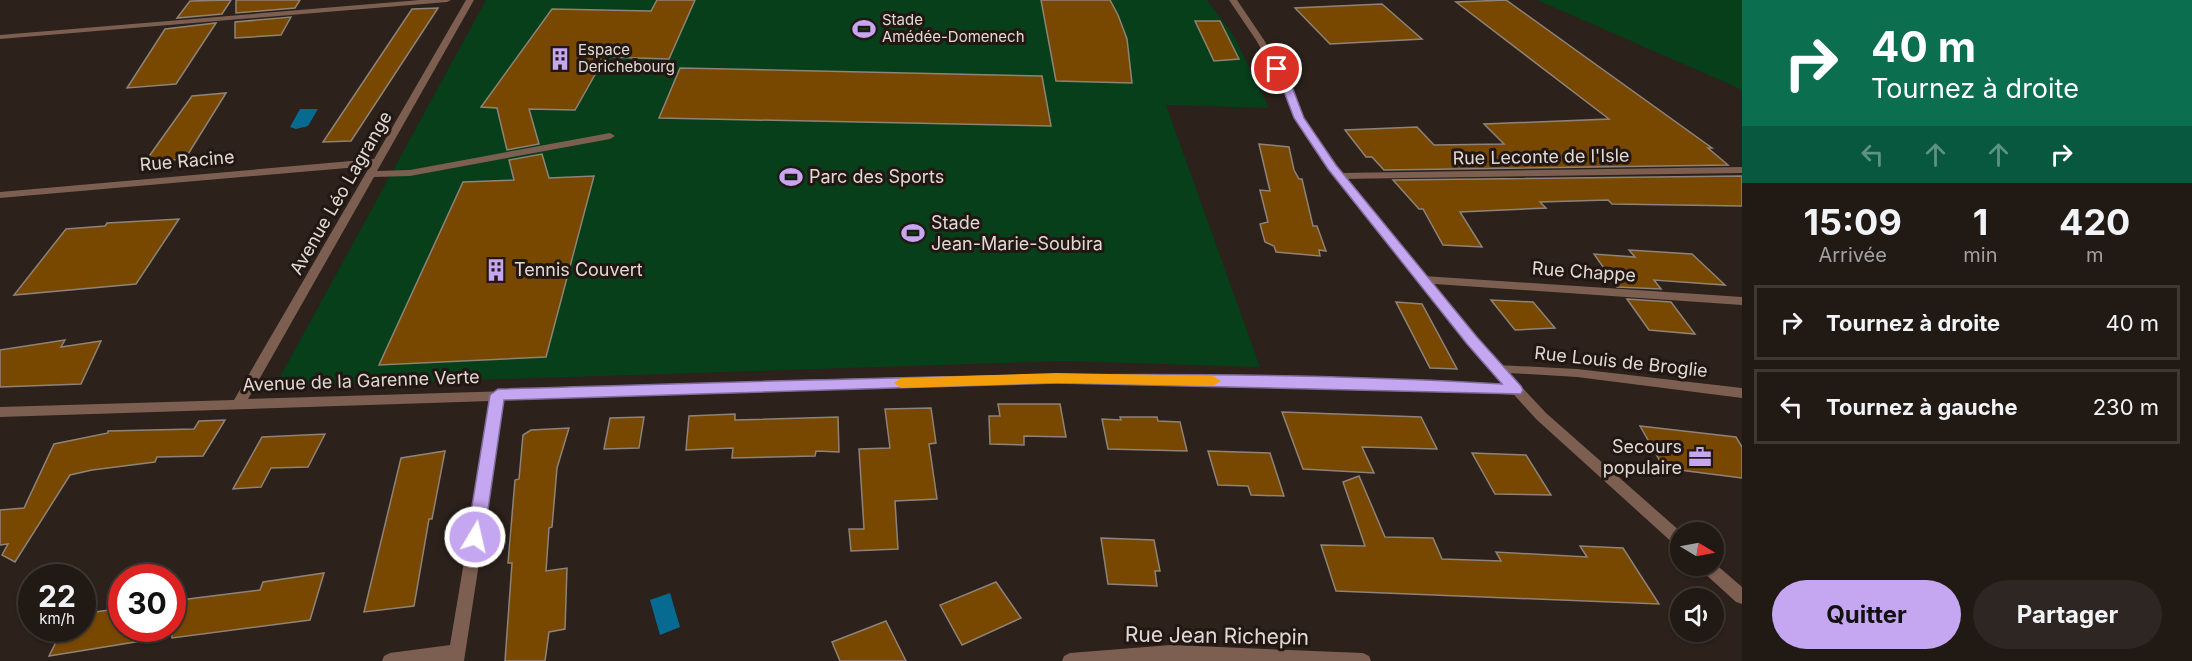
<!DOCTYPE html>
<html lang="fr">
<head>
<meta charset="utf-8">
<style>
  body { margin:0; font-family:Inter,sans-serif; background:#2d2622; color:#f1f3f6; height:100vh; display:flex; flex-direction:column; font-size:22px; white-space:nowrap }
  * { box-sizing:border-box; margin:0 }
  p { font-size:20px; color:#a2a0a0 }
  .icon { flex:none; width:33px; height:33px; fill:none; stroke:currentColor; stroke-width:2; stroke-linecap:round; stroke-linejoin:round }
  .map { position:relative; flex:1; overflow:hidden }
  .drawer { display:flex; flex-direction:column; background:#211914; width:450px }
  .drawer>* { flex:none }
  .banner { background:#0b6e4f; color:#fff; overflow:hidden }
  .needle { width:39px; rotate:100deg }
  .controls { position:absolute; left:1670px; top:522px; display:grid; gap:12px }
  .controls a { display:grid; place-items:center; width:54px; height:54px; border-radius:50%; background:#211914; box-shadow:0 2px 4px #0004,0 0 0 2px #3e3834; font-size:30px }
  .speed { position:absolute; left:18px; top:564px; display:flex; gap:12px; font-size:30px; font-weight:700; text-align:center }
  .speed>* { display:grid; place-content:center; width:78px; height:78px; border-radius:50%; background:#211914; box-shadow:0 2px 4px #0004,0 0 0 2px #3e3834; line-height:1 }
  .speed small { font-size:15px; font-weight:400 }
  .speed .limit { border:9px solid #d22; background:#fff; color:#111 }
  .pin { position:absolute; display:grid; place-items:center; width:51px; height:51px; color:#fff; margin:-26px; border:3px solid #fff; border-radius:50%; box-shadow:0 2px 6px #0007 }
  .me { position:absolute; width:66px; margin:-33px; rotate:9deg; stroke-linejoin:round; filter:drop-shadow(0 0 4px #0008) }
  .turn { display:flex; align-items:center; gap:21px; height:126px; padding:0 30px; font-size:27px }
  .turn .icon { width:78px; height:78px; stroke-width:2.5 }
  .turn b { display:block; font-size:42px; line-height:51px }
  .lanes { display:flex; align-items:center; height:57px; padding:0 30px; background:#0003; justify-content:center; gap:30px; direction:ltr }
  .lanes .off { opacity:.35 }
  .eta { display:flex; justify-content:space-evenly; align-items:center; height:102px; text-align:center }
  .eta b { font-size:36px; font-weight:700; line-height:42px }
  .primary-button { display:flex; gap:12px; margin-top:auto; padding:12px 30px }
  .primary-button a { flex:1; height:69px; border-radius:36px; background:#c5a6f0; color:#111; font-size:24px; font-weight:700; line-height:69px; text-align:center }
  .primary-button a+a { background:#2d2622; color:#f1f3f6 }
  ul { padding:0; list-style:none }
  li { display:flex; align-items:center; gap:18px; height:75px; margin:0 12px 9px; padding:0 18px; border:3px solid #3e3834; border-radius:0px }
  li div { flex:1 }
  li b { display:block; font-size:22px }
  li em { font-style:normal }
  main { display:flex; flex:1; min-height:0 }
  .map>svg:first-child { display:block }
  .green { fill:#063f1a }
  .water { fill:#076b91 }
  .building { fill:#784700; stroke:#8e8378; stroke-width:1.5 }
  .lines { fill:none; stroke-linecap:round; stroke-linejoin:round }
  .minor { fill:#7d5f51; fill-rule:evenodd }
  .tertiary { fill:#7d5f51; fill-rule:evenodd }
  .route { fill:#c5a6f0; stroke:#806c9c; stroke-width:1.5 }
  .slow { fill:#f59e0b }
  .labels { text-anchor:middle; stroke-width:6; stroke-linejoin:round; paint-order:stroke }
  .far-poi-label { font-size:15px; fill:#e1d9d5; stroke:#221712; text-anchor:start }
  .street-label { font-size:18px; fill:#e1d9d5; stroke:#221712 }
  .poi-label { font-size:18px; fill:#e1d9d5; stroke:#221712; text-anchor:start }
  .near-street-label { font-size:21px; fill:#e1d9d5; stroke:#221712 }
</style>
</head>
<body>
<main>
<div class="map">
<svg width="1742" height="661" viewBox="0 0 1742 661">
  <rect width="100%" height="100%" fill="#2c211b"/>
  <path class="green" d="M486 0H1207L1234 36 1269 108 1166 105 1260 367 1062 361 288 386 280 377Z
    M1537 0H1742V90L1736 87Z"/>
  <path class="water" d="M300 109H318L308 126 296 129 290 127Z
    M670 593 680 627 660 635 650 600Z"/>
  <path class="building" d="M231 0 222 14 177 18 190 1Z
    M236 0H300L295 8 236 13Z
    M657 0H695L669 59 605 57 575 110 529 109 539 144 507 150 497 108 481 107 552 9 651 11Z
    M1041 0H1110L1118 15 1127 39 1132 83 1056 81Z
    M1506 0 1712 148H1708L1728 165 1384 170 1372 157H1366L1345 130 1417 127 1434 145 1504 144 1484 124 1609 119 1456 2Z
    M1382 4 1422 39 1330 44 1295 8Z
    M438 8 351 141 323 142 412 9Z
    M291 17 281 35 235 38V22Z
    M1195 21H1220L1239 59 1214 61Z
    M216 23 176 84 127 88 165 29Z
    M680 68 1042 76 1051 126 659 118Z
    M226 93 185 159 145 162 192 96Z
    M1259 144 1289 147 1294 170 1299 179H1302L1313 226H1317L1326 251 1319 250 1320 256 1276 252 1274 246 1265 242 1260 224 1268 222 1260 190 1270 191Z
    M542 154 549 178 594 176 546 357 379 365 463 182 514 180 509 160Z
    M1742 176V206L1612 204 1608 200 1540 202 1546 208 1460 212 1482 247 1443 245 1423 209H1419L1393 180Z
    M179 219 136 284 14 295 66 229 105 226 107 223Z
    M1629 250 1692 254 1725 285 1654 280 1661 289 1617 287 1594 254 1635 257Z
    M1627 299 1671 302 1695 334 1649 330Z
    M1491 300 1533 302 1555 328 1515 330Z
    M1396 302 1422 304 1457 369 1430 368Z
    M65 340 61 347 101 341 81 384 0 387V350Z
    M998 404H1060L1066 437 1024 436V445L990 444 989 416H1000Z
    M931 408 936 443 929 444 937 499 895 501 898 549 851 551 849 529H864L859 449 890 448 885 409Z
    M1282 412 1421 417 1437 449 1362 447 1374 473 1303 469Z
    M735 414V420L838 417 839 452 816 451 815 456 732 458 733 448 686 450 689 416Z
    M644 417 639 448 604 449 610 418Z
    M1120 417H1157L1158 421 1180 422 1187 451 1108 449 1102 419 1121 420Z
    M225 420 203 456 157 457 155 462 92 470 70 475 15 562 2 555 8 544 0 545V510L24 508 54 444 108 433V431L194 429 199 421Z
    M1640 426 1736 437 1742 447V478L1664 468Z
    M569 428 557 468 552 527 549 528 546 571 567 568 565 629 549 632 545 661H505L512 563H508L515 480 519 479 523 435 531 430Z
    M325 434 308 467 271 468 261 487 233 489 262 437Z
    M445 451 432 519H429L414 606 364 612 401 458Z
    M1208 451 1270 453 1284 496 1251 495 1248 486 1218 485Z
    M1472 453 1526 455 1551 495 1495 494Z
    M1359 476 1385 537 1433 538 1442 559 1501 561 1496 552 1587 557 1580 546 1623 548 1659 604 1336 591 1321 545 1365 546 1343 482Z
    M1101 538 1154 540 1160 571H1155L1157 586 1108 584Z
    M324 573 310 620 172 638V601L260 590 263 582Z
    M996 582 1021 618 962 645 940 605Z
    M122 608V628H141V641L49 656 63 628H82V614Z
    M886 621 906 661H840L832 642Z"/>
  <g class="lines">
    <path class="minor" d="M420 0H451L447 2 0 39V35Z
      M466 0H474L377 171 410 170 610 133 615 136 610 139 410 176 374 177 248 399 1057 374 1436 380 1516 385 1521 387 1522 390 1521 393 1516 395 1436 390 1057 382 504 400 464 661H382L384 656 390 653 450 645 491 401 0 417V407L234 400 370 166 0 198V192L374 159Z
      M1742 167V173L1340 179 1335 176 1340 173Z
      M1424 276 1742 297V305L1420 283 1418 280Z
      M1497 365 1577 369 1742 388V398L1577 377 1493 372 1491 369Z
      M1171 645 1363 653 1369 656 1371 661H1062L1064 656 1070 653Z"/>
    <path class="tertiary" d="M1229 0H1237L1264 40 1292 89 1304 118 1336 165 1476 338 1546 413 1681 532 1680 547 1675 545 1536 419 1468 344 1329 169 1294 118 1284 89 1256 40Z
      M1713 562 1742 587V604L1736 602 1702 571 1700 566H1713Z"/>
  </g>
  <path class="route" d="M1273 67 1281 69 1293 89 1304 118 1336 165 1477 337 1521 386 1523 390 1521 394 1057 383 504 400 484 537 481 542 475 544 469 542 467 537 490 395 498 389C832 380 1167 364 1502 384L1467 344 1328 169 1294 118 1283 89 1272 69Z"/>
  <path class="slow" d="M1057 373 1213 376 1221 381 1213 386 1057 383 901 388 894 383 901 378Z"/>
  <defs>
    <g id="stadium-bare" transform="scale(1.8)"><path d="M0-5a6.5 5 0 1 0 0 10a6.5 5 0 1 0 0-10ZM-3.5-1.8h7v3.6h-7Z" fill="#c5a6f0" stroke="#221712" stroke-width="2.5" paint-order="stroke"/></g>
    <g id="building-bare" transform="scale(1.8)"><path d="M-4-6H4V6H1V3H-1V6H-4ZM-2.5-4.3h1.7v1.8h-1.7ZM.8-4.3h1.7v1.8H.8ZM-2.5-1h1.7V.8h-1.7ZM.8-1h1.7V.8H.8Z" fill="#c5a6f0" stroke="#221712" stroke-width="2.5" paint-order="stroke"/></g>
    <g id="office-bare" transform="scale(1.8)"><path d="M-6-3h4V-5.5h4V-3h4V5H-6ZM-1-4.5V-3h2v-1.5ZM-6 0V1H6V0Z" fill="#c5a6f0" stroke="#221712" stroke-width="2.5" paint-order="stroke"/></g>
  </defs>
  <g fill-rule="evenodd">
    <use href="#stadium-bare" x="864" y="29"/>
    <use href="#building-bare" x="560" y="59"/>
    <use href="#stadium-bare" x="791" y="177"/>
    <use href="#stadium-bare" x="913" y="233"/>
    <use href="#building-bare" x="496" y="270"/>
    <use href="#office-bare" x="1700" y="457"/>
  </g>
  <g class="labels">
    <g class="far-poi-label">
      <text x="882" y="25">Stade<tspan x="882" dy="17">Amédée-Domenech</tspan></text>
      <text x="578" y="55">Espace<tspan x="578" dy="17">Derichebourg</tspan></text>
    </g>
    <g class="street-label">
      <text transform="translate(1541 157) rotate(-1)" y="6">Rue Leconte de l'Isle</text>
      <text transform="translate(187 161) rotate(-5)" y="6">Rue Racine</text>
      <text transform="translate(341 193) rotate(-60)" y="6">Avenue Léo Lagrange</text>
      <text transform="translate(1584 272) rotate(4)" y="6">Rue Chappe</text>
      <text transform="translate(1621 362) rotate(6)" y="6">Rue Louis de Broglie</text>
      <text transform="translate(361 381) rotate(-2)" y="6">Avenue de la Garenne Verte</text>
    </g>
    <g class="poi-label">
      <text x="809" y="183">Parc des Sports</text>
      <text x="931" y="229">Stade<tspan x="931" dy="21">Jean-Marie-Soubira</tspan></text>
      <text x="514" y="276">Tennis Couvert</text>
      <text x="1682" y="453" text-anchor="end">Secours<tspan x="1682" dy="21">populaire</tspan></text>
    </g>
    <g class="near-street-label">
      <text transform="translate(1217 636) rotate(1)" y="7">Rue Jean Richepin</text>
    </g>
  </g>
</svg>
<div class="controls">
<a><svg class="needle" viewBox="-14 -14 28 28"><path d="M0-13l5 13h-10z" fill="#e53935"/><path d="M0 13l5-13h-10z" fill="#a2a0a0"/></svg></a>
<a><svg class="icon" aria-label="sound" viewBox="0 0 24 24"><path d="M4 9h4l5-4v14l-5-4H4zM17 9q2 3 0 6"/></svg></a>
</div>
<div class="speed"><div>22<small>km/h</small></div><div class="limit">30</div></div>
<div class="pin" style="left:1277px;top:69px;background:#d93025"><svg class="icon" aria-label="arrive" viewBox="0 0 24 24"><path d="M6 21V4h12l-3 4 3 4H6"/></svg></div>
<svg class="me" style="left:475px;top:537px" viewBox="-20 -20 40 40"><circle r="17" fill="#c5a6f0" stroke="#fff" stroke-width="3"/><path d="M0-11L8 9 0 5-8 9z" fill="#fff"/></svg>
</div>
<section class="drawer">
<div class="banner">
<div class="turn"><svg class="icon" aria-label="right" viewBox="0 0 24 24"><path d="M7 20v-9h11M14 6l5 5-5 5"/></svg><div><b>40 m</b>Tournez à droite</div></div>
<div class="lanes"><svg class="icon off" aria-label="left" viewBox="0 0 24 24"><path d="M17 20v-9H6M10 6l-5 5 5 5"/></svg><svg class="icon off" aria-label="ahead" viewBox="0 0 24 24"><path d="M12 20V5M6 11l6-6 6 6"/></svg><svg class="icon off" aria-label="ahead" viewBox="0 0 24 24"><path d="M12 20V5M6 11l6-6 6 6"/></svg><svg class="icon" aria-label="right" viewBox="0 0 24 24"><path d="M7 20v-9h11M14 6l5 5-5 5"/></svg></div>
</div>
<div class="eta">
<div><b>15:09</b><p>Arrivée</p></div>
<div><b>1</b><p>min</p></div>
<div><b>420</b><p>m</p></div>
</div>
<ul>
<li><svg class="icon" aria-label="right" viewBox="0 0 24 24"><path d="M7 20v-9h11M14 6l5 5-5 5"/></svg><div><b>Tournez à droite</b></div><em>40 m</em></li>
<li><svg class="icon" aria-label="left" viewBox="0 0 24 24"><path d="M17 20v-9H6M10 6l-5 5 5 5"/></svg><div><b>Tournez à gauche</b></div><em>230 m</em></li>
</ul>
<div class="primary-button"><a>Quitter</a><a>Partager</a></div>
</section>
</main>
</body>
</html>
